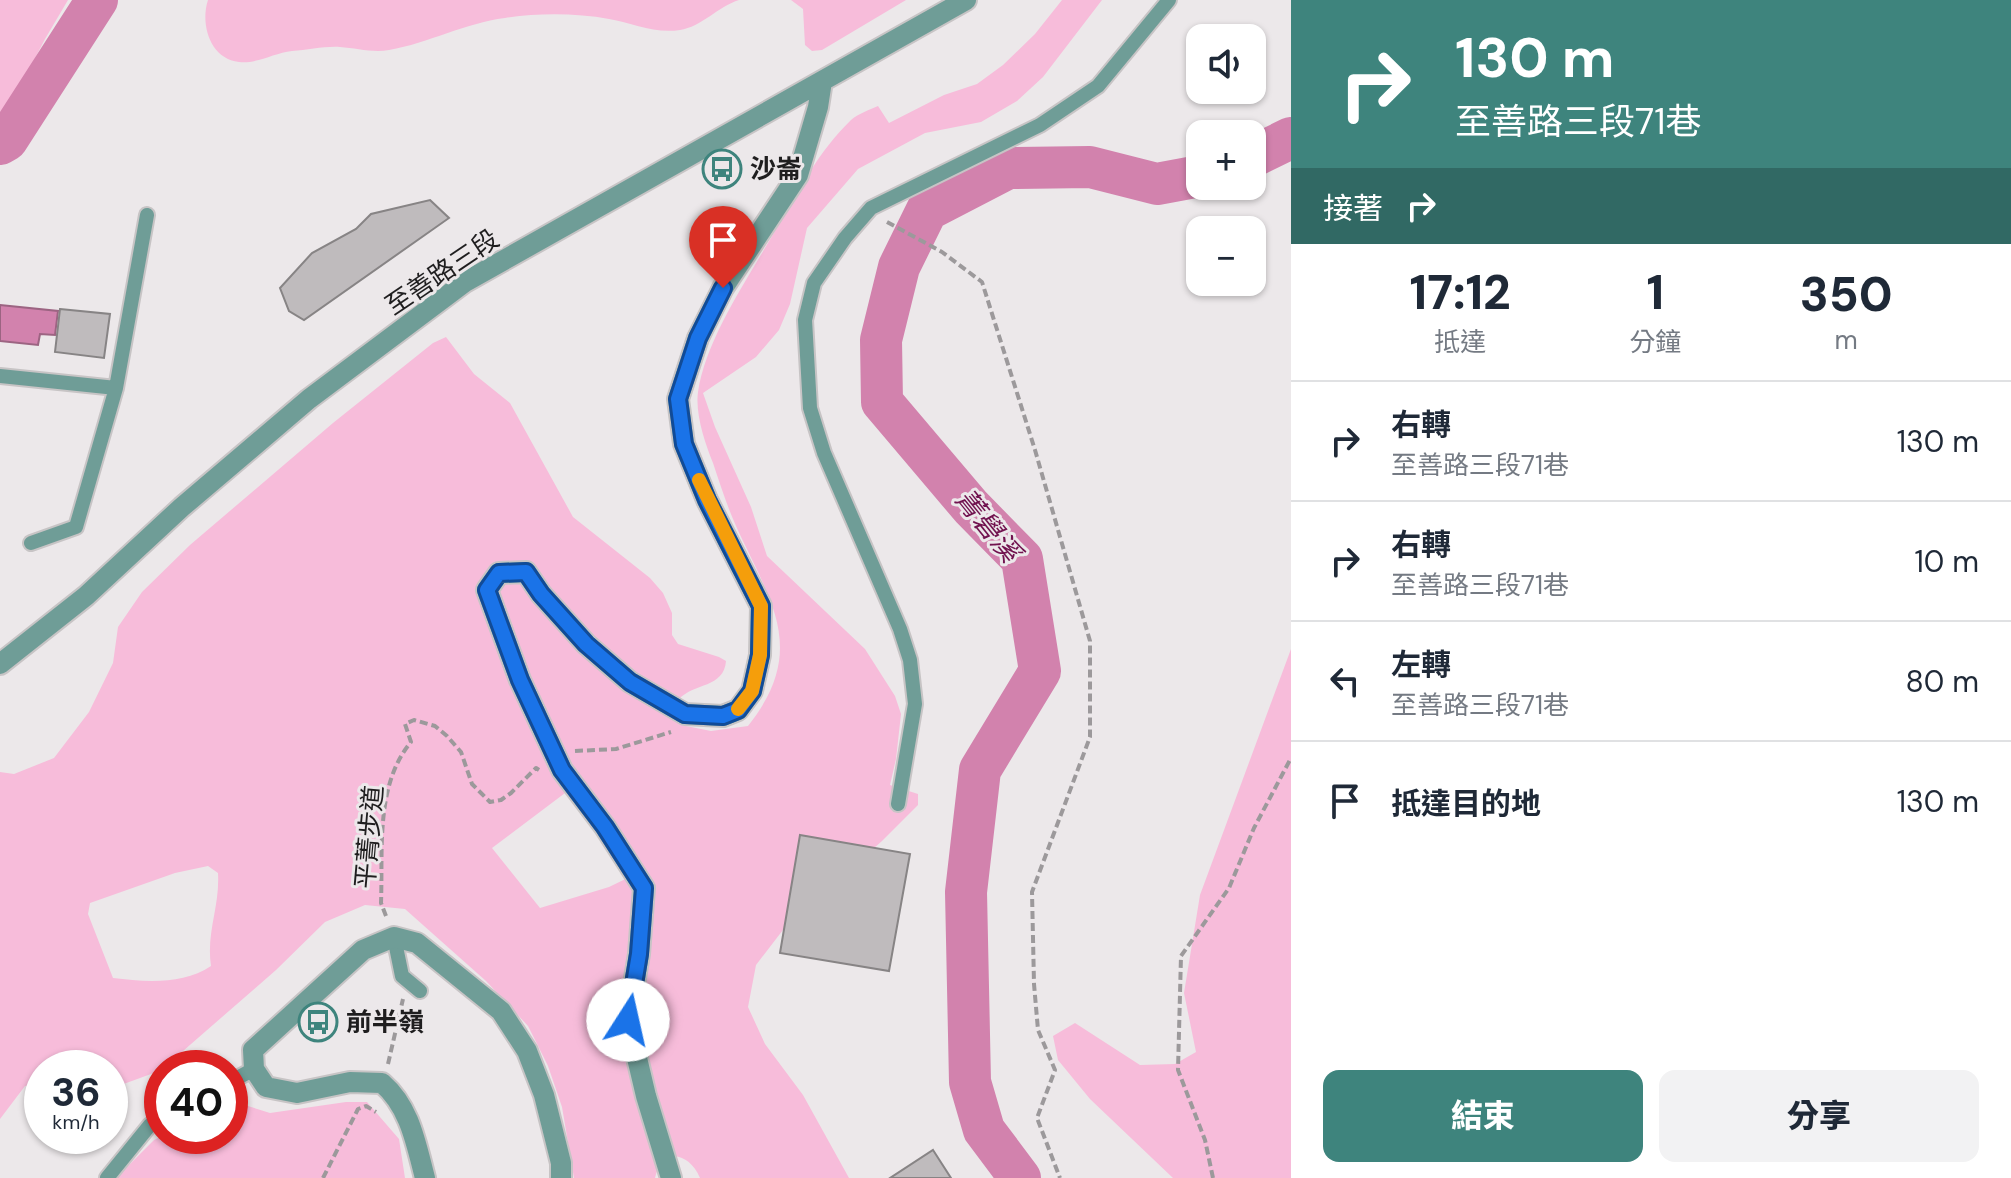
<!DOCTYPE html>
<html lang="zh-TW">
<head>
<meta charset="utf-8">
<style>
  body { margin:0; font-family:"DM Sans","Noto Sans TC",sans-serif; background:#f2f2f3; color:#1f2937; height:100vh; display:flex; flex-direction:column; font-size:30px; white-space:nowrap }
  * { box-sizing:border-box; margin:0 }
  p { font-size:26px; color:#747a83 }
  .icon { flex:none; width:44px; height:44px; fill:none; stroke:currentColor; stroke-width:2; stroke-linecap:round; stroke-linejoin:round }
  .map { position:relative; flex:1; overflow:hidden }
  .sheet { display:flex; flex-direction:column; background:#fff; width:720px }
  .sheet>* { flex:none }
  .top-card { background:#3e847d; color:#fff; overflow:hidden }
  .fabs { position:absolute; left:1186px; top:24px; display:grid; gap:16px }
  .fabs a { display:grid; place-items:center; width:80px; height:80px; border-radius:16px; background:#fff; box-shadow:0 2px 6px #0004; font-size:40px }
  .speed { position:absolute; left:24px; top:1050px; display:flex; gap:16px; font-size:40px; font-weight:700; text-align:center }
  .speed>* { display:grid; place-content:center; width:104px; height:104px; border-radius:50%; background:#fff; box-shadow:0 2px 6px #0004; line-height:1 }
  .speed small { font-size:20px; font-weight:400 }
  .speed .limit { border:12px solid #d22; background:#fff; color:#111 }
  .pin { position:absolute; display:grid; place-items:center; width:68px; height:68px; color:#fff; margin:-82px -34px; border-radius:50% 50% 50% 0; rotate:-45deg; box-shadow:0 0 8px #0007 }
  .pin .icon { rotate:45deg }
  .me { position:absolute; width:88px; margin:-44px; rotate:10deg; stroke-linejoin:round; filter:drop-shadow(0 0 6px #0008) }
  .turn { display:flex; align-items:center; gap:28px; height:168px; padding:0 32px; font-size:36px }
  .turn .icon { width:104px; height:104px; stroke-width:2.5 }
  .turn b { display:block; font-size:56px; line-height:68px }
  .then { display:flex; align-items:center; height:76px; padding:0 32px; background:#0003; gap:16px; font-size:30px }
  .eta { display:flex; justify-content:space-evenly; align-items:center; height:136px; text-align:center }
  .eta b { font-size:48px; font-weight:800; line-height:56px }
  .primary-button { display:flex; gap:16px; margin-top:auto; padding:16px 32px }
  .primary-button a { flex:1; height:92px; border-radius:16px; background:#3e847d; color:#fff; font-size:32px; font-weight:800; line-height:92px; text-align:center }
  .primary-button a+a { background:#f2f2f3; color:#1f2937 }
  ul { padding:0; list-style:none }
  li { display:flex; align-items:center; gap:24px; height:120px; padding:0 32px; border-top:2px solid #e0e1e3 }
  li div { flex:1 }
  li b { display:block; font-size:30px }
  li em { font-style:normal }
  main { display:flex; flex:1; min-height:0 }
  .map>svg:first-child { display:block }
  .green { fill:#f7bcda; fill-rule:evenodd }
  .water { fill:#d282ad; stroke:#9c6482; stroke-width:2 }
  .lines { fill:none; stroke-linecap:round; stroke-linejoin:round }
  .river { stroke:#d282ad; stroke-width:42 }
  .building { fill:#bfbbbd; stroke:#878485; stroke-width:2 }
  .service-casing { stroke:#c7c4c5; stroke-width:18 }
  .tertiary-casing { stroke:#c7c4c5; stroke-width:24 }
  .path { stroke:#9c999b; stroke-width:4; stroke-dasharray:8 4; stroke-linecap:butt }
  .service { stroke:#6f9d97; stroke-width:14 }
  .tertiary { stroke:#6f9d97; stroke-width:20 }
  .route-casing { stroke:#114b97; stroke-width:20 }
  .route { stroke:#1a73e8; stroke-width:14 }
  .slow { stroke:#f59e0b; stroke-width:14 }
  .labels { text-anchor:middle; stroke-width:6; stroke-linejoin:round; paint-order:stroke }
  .poi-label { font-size:26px; font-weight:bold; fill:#1f1e1f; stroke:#ece8ea; text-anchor:start }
  .street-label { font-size:26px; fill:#1f1e1f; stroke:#ece8ea }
  .water-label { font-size:28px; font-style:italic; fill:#71124f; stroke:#ece8ea }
</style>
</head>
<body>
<main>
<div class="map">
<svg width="1291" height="1178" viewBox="0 0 1291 1178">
  <rect width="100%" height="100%" fill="#ece8ea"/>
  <path class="green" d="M0 0H68L45 39 6 114 0 119Z
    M208 0H739C719 6 701 27 680 30 654 34 633 23 609 19 576 13 538 13 505 18 465 23 429 43 389 50 373 53 356 48 340 47 325 46 308 50 292 51 274 53 257 64 239 62 210 59 200 24 208 0Z
    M791 0H906L822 50 812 51 805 45 803 9Z
    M1062 0H1102L1043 77 1017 101 981 122 925 133 858 169 807 228 790 304 779 330 756 357 703 393 715 427 751 507 767 556 865 649 895 696 901 714 896 759 890 785 918 794V805L882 841 786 926 756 965 748 1007 765 1044 803 1095 849 1178H700C689 1152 662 1147 655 1178H574L562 1107 548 1066 528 1026 486 981 405 909 365 905 325 922 276 970 175 1058 151 1074 110 1089V1068H42V1089L25 1086 0 1119V772L14 774 54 758 89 712 113 663 118 627 142 592 190 545 333 423 433 343 446 337 474 374 510 403 573 517 650 578 663 593 672 613V635L678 644 719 657 726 661C724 688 694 683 679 699L681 725 711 731 748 726C809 649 770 601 736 526 727 506 720 484 713 463 705 443 695 414 698 392 706 338 749 277 776 229 798 191 819 151 851 120 858 114 869 110 878 106L889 123 944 95 977 84 1003 65 1035 34ZM577 784 615 826 644 870 609 887 540 908 492 848ZM208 866 218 873C220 907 206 932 211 966 183 985 145 982 113 978L88 914 90 903 175 873Z
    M1291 649V1178H1173L1090 1099 1058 1060 1053 1036 1075 1023 1140 1065 1175 1064 1196 1052 1184 993 1200 895Z
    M232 1101 270 1113 346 1102H367L399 1139 405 1178H116L154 1140 162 1136H230V1102Z"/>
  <path class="water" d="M0 305 58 311 55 335 40 334 38 345 0 341Z"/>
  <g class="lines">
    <path class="river" d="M0 144 7 140 97 0
      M1252 157 1291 138
      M1020 1178 984 1130 970 1082 966 892 980 770 1040 671 1022 559 971 507 882 402 881 340 899 267 927 210 1008 168 1090 167 1157 184 1200 176"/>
  </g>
  <path class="building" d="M430 200 449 218 304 320 289 311 280 288 312 253 356 229 371 214Z
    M60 309 110 314 104 358 55 352Z
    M800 835 910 854 889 971 780 953Z
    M933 1150 951 1178H890Z"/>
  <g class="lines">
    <g class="service-casing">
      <path id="service" d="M0 376 116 388 76 527 31 543
        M116 388 147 215
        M898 804 915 704 910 660 900 629 824 453 810 408 805 320 814 283 845 238 871 208 1040 125 1098 86 1169 0
        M394 937 402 976 420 991
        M230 1082 254 1069
        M107 1178 150 1125 162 1118"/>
    </g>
    <g class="tertiary-casing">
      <path id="tertiary" d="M0 664 86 596 182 507 309 399 465 282 966 0
        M425 1178C416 1144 410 1107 382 1083L350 1082 297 1093 266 1087 254 1069 253 1050 363 950 394 937 417 943 501 1011 527 1051 544 1095 561 1163V1178
        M671 1178 646 1096 628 1020 639 954 644 888 605 827 562 770 520 680 487 590 499 573 526 572 541 594 586 644 630 682 685 714 723 716 738 710 752 691 760 655 761 606 707 500 684 444 678 399 698 338 723 288 798 175 818 107 822 81"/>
    </g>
    <path class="path" d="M887 222 942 252 982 282 1035 450 1090 641V737L1032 892 1034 984 1038 1030 1055 1070 1037 1118 1060 1178
      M575 751 616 749 671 732
      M386 916 381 903C383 850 375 785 411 742L405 724 414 720 435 726 447 736 461 752 472 784 490 802 501 800 511 793 536 768 539 770
      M388 1064 403 999
      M323 1178 358 1109 366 1106 376 1112
      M1213 1178 1205 1140 1178 1070 1181 956 1229 888 1254 828 1291 758"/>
    <use href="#service" class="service"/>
    <use href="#tertiary" class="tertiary"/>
  </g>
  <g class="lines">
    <g class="route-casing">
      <path id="route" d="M628 1020 639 954 644 888 605 827 562 770 520 680 487 590 499 573 526 572 541 594 586 644 630 682 685 714 723 716 738 710 752 691 760 655 761 606 707 500 684 444 678 399 698 338 723 288"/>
    </g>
    <use href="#route" class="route"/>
    <path class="slow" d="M699 480 761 606 760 655 752 691 738 709"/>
  </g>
  <defs>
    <g id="bus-ring" transform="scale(2)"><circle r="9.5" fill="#ece8ea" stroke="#3e847d" stroke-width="1.5"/><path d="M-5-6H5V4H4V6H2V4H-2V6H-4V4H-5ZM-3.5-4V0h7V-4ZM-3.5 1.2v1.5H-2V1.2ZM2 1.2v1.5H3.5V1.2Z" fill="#3e847d"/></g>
  </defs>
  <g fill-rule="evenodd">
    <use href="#bus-ring" x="722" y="169"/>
    <use href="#bus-ring" x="318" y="1022"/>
  </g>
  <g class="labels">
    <g class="poi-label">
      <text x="750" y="178">沙崙</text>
      <text x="346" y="1031">前半嶺</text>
    </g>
    <g class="street-label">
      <text transform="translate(442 272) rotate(-34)" y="9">至善路三段</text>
      <text transform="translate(369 837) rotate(-85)" y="9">平菁步道</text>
    </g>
    <g class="water-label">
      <text transform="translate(988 525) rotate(51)" y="10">菁礐溪</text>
    </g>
  </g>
</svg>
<div class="fabs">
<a><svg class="icon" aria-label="sound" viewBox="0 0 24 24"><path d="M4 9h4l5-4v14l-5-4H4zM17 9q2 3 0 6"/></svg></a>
<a>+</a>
<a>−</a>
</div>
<div class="speed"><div>36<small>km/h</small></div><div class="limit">40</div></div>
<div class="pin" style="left:723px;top:288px;background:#d93025"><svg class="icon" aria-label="arrive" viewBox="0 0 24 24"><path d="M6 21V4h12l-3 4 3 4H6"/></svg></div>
<svg class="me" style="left:628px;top:1020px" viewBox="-20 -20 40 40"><circle r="19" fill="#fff"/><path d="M0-13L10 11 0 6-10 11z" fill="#1a73e8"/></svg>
</div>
<section class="sheet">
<div class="top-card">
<div class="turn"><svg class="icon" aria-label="right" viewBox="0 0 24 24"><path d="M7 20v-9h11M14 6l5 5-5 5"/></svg><div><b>130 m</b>至善路三段71巷</div></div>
<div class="then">接著<svg class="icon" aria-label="right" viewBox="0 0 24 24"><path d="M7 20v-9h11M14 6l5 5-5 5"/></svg></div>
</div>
<div class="eta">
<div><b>17:12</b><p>抵達</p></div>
<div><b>1</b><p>分鐘</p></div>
<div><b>350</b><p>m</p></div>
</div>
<ul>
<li><svg class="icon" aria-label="right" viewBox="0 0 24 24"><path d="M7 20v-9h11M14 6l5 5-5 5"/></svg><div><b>右轉</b><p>至善路三段71巷</p></div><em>130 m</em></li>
<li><svg class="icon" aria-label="right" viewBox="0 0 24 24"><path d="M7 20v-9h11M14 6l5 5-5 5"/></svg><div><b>右轉</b><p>至善路三段71巷</p></div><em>10 m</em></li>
<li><svg class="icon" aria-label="left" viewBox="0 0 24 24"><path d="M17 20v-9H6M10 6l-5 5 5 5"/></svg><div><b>左轉</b><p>至善路三段71巷</p></div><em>80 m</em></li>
<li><svg class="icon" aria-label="arrive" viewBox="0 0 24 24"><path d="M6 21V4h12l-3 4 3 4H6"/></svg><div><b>抵達目的地</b></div><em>130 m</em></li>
</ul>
<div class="primary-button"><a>結束</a><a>分享</a></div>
</section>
</main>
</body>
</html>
